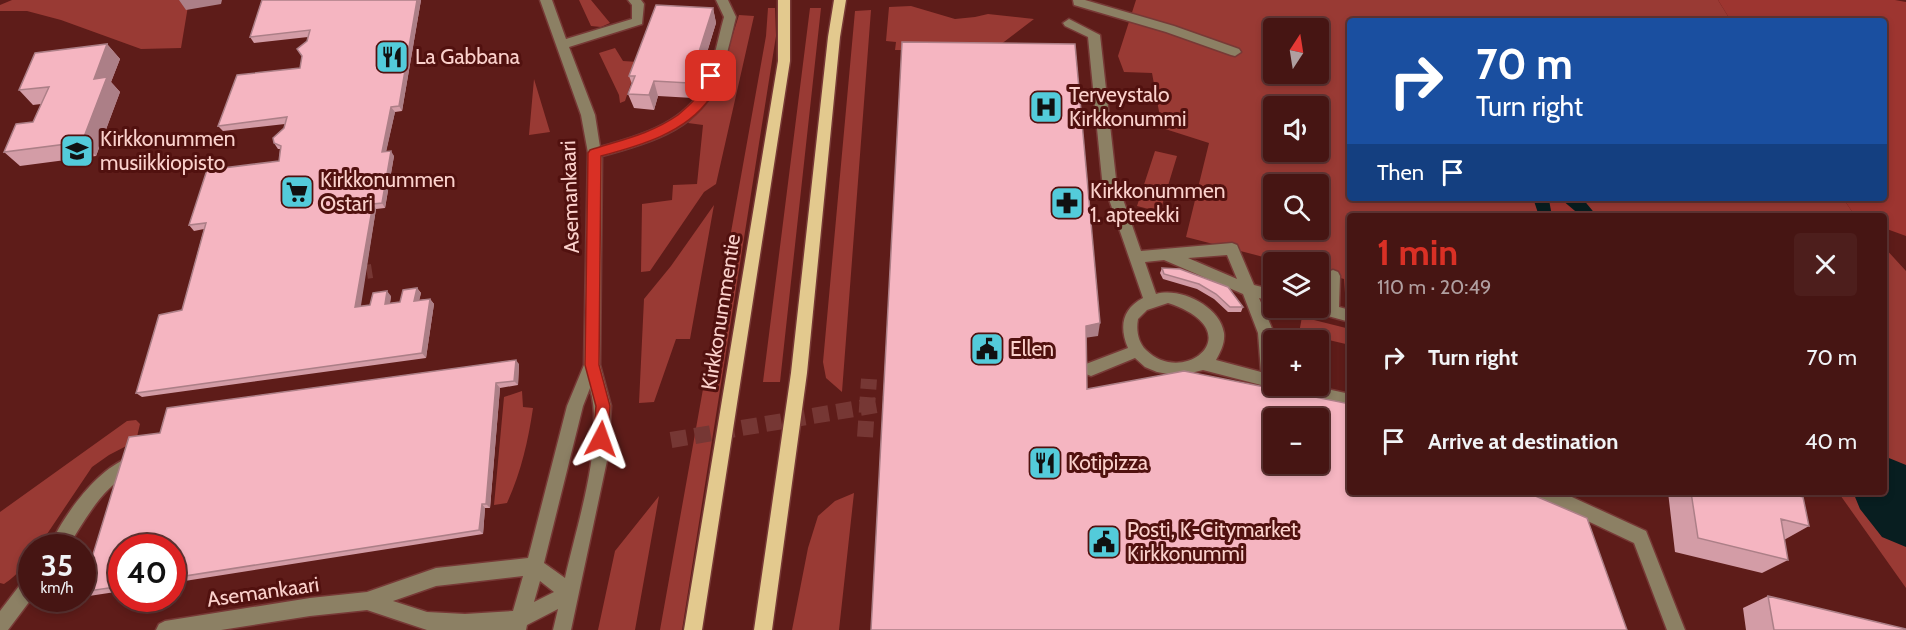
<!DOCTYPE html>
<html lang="en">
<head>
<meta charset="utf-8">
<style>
  body { margin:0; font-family:Cabin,sans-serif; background:#4d1e1c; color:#f1f3f6; height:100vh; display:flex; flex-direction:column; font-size:22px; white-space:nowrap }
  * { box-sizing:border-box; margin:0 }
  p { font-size:20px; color:#b09fa0 }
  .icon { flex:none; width:33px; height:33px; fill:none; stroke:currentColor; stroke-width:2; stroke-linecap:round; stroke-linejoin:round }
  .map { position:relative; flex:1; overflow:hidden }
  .sheet { position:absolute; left:1347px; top:213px; width:540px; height:282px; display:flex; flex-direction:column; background:#461513; border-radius:6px; box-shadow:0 3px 9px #0003,0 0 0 2px #5e3433 }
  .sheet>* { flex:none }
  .hud { position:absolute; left:1347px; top:18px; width:540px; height:183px; border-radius:6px; box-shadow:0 3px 9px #0003,0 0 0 2px #5e3433; background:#1a4fa0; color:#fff; overflow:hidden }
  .needle { width:39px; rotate:12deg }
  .controls { position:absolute; left:1263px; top:18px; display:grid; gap:12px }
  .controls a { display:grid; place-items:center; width:66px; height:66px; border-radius:6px; background:#461513; box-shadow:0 3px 9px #0003,0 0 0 2px #5e3433; font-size:30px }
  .speed { position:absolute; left:18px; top:534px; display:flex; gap:12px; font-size:30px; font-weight:700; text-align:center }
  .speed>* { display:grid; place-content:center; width:78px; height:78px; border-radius:50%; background:#461513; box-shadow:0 3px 9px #0003,0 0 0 2px #5e3433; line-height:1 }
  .speed small { font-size:15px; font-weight:400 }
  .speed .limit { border:9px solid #d22; background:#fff; color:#111 }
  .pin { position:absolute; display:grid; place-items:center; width:51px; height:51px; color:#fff; margin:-26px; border-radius:12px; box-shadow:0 3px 9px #0006 }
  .me { position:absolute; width:66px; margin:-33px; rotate:4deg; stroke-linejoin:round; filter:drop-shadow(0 0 4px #0008) }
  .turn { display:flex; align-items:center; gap:21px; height:126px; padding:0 30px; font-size:27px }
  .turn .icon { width:78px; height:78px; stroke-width:2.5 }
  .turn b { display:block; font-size:42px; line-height:51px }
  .then { display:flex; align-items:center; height:57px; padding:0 30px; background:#0003; gap:12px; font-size:22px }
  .round { display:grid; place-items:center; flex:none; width:63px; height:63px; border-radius:6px; background:#4d1e1c }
  .head { display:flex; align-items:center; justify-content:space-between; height:102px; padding:0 30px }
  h1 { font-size:36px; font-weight:700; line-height:45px; color:#d93025 }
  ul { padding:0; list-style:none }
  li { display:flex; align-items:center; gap:18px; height:84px; padding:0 30px }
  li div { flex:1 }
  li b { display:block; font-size:22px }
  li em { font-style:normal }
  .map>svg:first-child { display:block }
  .green { fill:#993a34; fill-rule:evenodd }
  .forest { fill:#9d3530 }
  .water { fill:#081e20 }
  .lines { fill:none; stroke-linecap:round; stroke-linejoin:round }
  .river { fill:#081e20; fill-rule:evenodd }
  .minor-tunnel-far1 { stroke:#763734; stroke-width:14; stroke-dasharray:14 7; stroke-linecap:butt }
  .minor-tunnel { stroke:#763734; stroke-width:16; stroke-dasharray:16 8; stroke-linecap:butt }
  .minor-casing { stroke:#773936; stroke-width:3 }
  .major-casing { stroke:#773936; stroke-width:3 }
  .minor { fill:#8c8064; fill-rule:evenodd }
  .major { fill:#e3c98e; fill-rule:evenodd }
  .wall { fill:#d39ca6 }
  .shaded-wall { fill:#ac7f87 }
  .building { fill:#f5b5c1; stroke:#ac7f87; stroke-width:1.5; fill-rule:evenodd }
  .route { fill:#d93025; stroke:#8d1f18; stroke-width:1.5 }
  .labels { text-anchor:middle; stroke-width:6; stroke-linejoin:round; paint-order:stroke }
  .poi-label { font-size:21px; fill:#fbd1cc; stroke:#51110f; text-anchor:start }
  .street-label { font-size:21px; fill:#fbd1cc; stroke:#51110f }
</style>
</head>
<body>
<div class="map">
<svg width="1906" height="630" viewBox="0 0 1906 630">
  <rect width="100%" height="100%" fill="#5e1c19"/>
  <path class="green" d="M12 0H189L181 48 141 49 61 20 27 11H0V5Z
    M579 0H591L610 23 601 27 591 26Z
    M1136 0H1718L1731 21H1350V198H1843L1855 216H1350V294L1345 293 1344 279 1319 272 1318 262H1283L1186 237 1209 143 1162 128 1152 73 1124 72 1118 56ZM1274 28H1318V74H1274ZM1274 106H1318V152H1274ZM1274 184H1318V230H1274Z
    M911 6 955 19 975 17 988 14 1034 19 992 51 895 50 896 42 886 41 889 7Z
    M768 8H775L776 36 682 630H660L766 36Z
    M810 8H821L780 382H763Z
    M871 10 842 392 826 378 823 362 855 11Z
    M739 15 754 16 716 184 704 192 650 271 641 272 642 204 672 200 673 185 697 184 703 125 688 123 713 97Z
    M615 48 623 61 638 62 625 101 620 103 619 95 599 53Z
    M534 79 550 132 529 135Z
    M1155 151 1177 156 1160 212 1137 206Z
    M714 205 690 339H676L654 402 639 403 644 299 671 266Z
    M1884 247 1906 271V588L1838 492H1884Z
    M1302 317 1350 329V345L1299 333Z
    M522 391 523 407 533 408C528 442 521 472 507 503L494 505 504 397Z
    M136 420 140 424 136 441 109 455 92 467 43 540 37 547 32 548C31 561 15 577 4 584L0 583V512L127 421Z
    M854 493 839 630H792L808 548 818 516 835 501Z
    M659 496 635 630H598L615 551Z"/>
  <path class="forest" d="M1718 0H1895L1906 2V236L1884 228V216H1855L1843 198H1884V21H1731Z
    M1549 200H1563L1581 216H1552Z"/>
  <path class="water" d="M1533 198H1582L1597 216H1581L1562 200H1549L1552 216H1539Z"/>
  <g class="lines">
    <path class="river" d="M1884 456 1906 465V547L1882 537 1860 509 1853 492H1884Z"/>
    <path class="minor-tunnel-far1" d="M346 275 372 271"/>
    <path class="minor-tunnel" d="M865 437 869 379
      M671 440 901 401"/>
    <g class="minor-casing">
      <path id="minor" d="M540 0H552L566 39 632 19V5L628 0H641L644 4 642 24 569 47 595 115 600 147C636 137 679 125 700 92 713 71 717 41 724 17L716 0H728L736 17C730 41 725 66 714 89 695 131 643 145 602 156L600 365 611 406 608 456 571 630H553L558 609 527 625 526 630H427L367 610 310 616 221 630H156L159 624 165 621 310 598 367 592 436 568 528 558 567 406 584 365 588 153 581 115ZM590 388C605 442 577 523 565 578L544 563 583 406ZM523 576 513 611 465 614 427 612 393 601 436 586ZM540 581 554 592 534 602Z
        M1073 0H1085L1174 26 1239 49 1241 52 1235 56 1231 55 1166 32 1074 5Z
        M1069 19 1100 35 1116 179 1141 251 1232 243 1237 245 1254 285 1274 290V302L1259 298 1274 333V386H1313L1350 394V408L1286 393 1280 391 1279 387 1276 402 1270 404 1264 402 1261 385 1203 370 1179 376 1157 372 1145 367 1135 358 1091 376 1086 374 1083 369 1086 364 1128 348C1119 327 1122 309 1143 298L1102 179 1088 37 1065 26 1063 23ZM1227 255 1237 279 1188 258ZM1164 260 1243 294 1258 333 1261 372 1216 360C1221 351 1225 343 1224 333 1220 306 1180 287 1156 294L1145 262ZM1168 303C1253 331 1184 388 1146 350 1138 342 1136 330 1138 319L1147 310Z
        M1333 270 1338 272 1340 276 1339 307 1350 310V322L1313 312 1311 308H1318V302L1324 303 1328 272Z
        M128 458 134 461 136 466 134 471C102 486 86 519 67 548H49C62 517 96 470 128 458Z
        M1535 492H1561L1646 531 1685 630H1667L1634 543 1537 497Z
        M32 575V598L8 630H0V611L26 577Z"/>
    </g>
    <g class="major-casing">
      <path id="major" d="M778 0H790V61L702 630H684L778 61Z
        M834 0H846L840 37 807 373 772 630H754L791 373 828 37Z"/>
    </g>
    <use href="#minor" class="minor"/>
    <use href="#major" class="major"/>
  </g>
  <path class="wall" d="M262 0H421L402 111 395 112 386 151 394 156 385 208 376 209 360 306 370 305 391 296 390 303 400 302 417 288 421 293 419 300 430 299 434 304 426 358 142 397 136 393 182 310 204 229 194 231 189 225 279 161 280 149H278L274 143 284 128 285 124 223 131 218 126 300 68 308 37 254 43 250 37Z
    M713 8 716 23 693 98 658 96 654 110 634 108 628 94 632 84 629 76Z
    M107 44 120 59 111 82 120 92 96 156 20 166 4 152 33 122 41 104 33 105 19 90Z
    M1162 268 1180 269 1243 307 1241 312H1228L1214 299 1197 289 1163 279 1160 273Z
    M519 364 518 385 500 388 490 508H485L483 534 172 583V548H122V591L89 596 82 593V590L160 433Z
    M1668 492H1784L1809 526 1784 540 1788 560 1762 573 1675 552Z
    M1768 596 1906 630H1746L1743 608Z"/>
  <path class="shaded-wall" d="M179 0H222L221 4 186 10Z
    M417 0H421L402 111 399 106Z
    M713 8 716 23 693 98 689 83Z
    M107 44 120 59 111 82 120 92 96 156 82 142 94 79Z
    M654 81 658 96 654 110 649 95Z
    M391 107 395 112 385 157 382 152Z
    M391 151 394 156 385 208 382 203Z
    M373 204 376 209 360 312 355 307Z
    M417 288 421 293 418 306 414 301Z
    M387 291 391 296 389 309 385 304Z
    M430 299 434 304 426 358 422 353Z
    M1100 323 1098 336 1084 338 1086 326Z
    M516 360 519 364 518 385 514 381Z
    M496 383 500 388 490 508 486 504Z
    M482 504 485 508 483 534 479 530Z"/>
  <path class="building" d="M262 0H417L399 106 391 107 382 152 391 151 382 203 373 204 355 307 370 305 373 293 387 291 385 304 400 302 403 290 417 288 414 301 430 299 422 353 136 393 159 315 182 310 206 223 189 225 207 170 279 161 281 146 274 143 273 138 284 128 287 117 218 126 237 75 300 68 302 56 297 49 307 41 310 30 250 37Z
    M656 5 713 8 689 83 654 81 649 95 628 94 635 76H629Z
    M902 42 1075 44 1100 323 1086 326 1087 389 1184 371 1350 404V492H1526L1587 518 1627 630H871ZM1274 418H1318V464H1274Z
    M107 44 94 79 107 77 82 142 4 152 16 124 33 122 49 87 19 90 35 53Z
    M1162 268 1180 269 1228 287 1243 307H1230L1216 294 1199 284 1164 274Z
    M516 360 514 381 496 383 486 504H482L479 530 172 578V548H122V586L82 592V590L129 437 160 433 167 408Z
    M1691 492H1784L1803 497 1809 526 1781 519 1788 560 1698 538Z
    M1768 596 1906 629V630H1774Z"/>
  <path class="route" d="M711 72 717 76C715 83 714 92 710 98 686 133 639 146 601 156L599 365 610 406 608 439 606 444 601 446 596 444 593 439 596 406 585 365 588 153 590 150C621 140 651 134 678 115 685 109 697 99 701 91 704 84 703 75 711 72Z"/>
  <defs>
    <g id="restaurant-square" transform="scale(1.725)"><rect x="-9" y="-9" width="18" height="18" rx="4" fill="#53cbda" stroke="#51110f"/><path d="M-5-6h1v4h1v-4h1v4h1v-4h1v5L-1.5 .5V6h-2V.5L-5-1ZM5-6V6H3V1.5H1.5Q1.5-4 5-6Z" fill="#111"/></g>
    <g id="hospital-square" transform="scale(1.725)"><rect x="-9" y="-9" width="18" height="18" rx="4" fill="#53cbda" stroke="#51110f"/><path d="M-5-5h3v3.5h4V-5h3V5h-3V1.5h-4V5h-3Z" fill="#111"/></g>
    <g id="university-square" transform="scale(1.725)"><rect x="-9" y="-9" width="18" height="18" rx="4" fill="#53cbda" stroke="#51110f"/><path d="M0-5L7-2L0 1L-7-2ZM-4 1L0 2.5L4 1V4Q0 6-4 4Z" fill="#111"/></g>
    <g id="supermarket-square" transform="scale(1.725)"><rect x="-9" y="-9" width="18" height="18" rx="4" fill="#53cbda" stroke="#51110f"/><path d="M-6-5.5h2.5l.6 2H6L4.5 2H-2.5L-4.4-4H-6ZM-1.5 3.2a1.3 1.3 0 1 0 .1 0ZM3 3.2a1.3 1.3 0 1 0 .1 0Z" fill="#111"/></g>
    <g id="pharmacy-square" transform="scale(1.725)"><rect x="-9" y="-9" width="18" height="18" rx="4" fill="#53cbda" stroke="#51110f"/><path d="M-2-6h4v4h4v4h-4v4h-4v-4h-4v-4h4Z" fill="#111"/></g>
    <g id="civic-square" transform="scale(1.725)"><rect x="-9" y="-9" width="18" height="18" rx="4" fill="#53cbda" stroke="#51110f"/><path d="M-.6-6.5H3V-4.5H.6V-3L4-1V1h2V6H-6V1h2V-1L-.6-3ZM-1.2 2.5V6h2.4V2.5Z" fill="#111"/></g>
  </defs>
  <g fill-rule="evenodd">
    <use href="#restaurant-square" x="392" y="57"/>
    <use href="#hospital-square" x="1046" y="107"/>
    <use href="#university-square" x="77" y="151"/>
    <use href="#supermarket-square" x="297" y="192"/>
    <use href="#pharmacy-square" x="1067" y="203"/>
    <use href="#civic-square" x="987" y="349"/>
    <use href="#restaurant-square" x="1045" y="463"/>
    <use href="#civic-square" x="1104" y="542"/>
  </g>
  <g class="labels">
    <g class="poi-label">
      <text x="415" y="64">La Gabbana</text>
      <text x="1069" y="102">Terveystalo<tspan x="1069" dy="24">Kirkkonummi</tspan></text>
      <text x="100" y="146">Kirkkonummen<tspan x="100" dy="24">musiikkiopisto</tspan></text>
      <text x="320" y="187">Kirkkonummen<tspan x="320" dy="24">Ostari</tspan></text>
      <text x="1090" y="198">Kirkkonummen<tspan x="1090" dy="24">1. apteekki</tspan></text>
      <text x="1010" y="356">Ellen</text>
      <text x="1068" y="470">Kotipizza</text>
      <text x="1127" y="537">Posti, K-Citymarket<tspan x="1127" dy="24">Kirkkonummi</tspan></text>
    </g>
    <g class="street-label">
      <text transform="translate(570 197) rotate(-92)" y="7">Asemankaari</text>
      <text transform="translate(721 312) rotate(-81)" y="7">Kirkkonummentie</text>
      <text transform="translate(263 592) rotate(-8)" y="7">Asemankaari</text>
    </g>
  </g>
</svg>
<div class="controls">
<a><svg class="needle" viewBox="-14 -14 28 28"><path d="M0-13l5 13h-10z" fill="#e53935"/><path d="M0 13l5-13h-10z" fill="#b09fa0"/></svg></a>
<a><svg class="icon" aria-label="sound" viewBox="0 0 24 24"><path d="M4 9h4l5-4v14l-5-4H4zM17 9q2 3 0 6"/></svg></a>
<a><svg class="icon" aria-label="search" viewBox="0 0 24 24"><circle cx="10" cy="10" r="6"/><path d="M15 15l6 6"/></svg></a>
<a><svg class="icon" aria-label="layers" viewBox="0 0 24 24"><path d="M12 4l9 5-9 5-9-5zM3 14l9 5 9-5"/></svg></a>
<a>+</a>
<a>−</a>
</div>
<div class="speed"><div>35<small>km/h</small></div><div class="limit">40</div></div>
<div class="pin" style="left:711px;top:76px;background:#d93025"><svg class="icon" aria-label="arrive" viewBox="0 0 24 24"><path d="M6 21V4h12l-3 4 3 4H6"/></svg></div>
<svg class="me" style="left:601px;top:439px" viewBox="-20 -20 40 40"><path d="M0-17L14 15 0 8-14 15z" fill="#d93025" stroke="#fff" stroke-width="4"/></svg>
<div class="hud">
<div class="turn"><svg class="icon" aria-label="right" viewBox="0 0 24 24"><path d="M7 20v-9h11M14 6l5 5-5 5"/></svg><div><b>70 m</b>Turn right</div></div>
<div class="then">Then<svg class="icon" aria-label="arrive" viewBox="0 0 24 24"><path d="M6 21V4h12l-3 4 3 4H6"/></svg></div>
</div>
<section class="sheet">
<div class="head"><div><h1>1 min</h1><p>110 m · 20:49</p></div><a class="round"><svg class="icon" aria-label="close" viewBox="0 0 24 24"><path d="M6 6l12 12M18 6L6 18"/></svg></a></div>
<ul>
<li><svg class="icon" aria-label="right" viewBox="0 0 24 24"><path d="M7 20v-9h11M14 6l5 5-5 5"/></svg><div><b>Turn right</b></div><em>70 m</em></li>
<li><svg class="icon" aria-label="arrive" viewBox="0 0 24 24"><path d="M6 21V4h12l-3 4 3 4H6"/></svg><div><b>Arrive at destination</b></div><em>40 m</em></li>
</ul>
</section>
</div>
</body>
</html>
